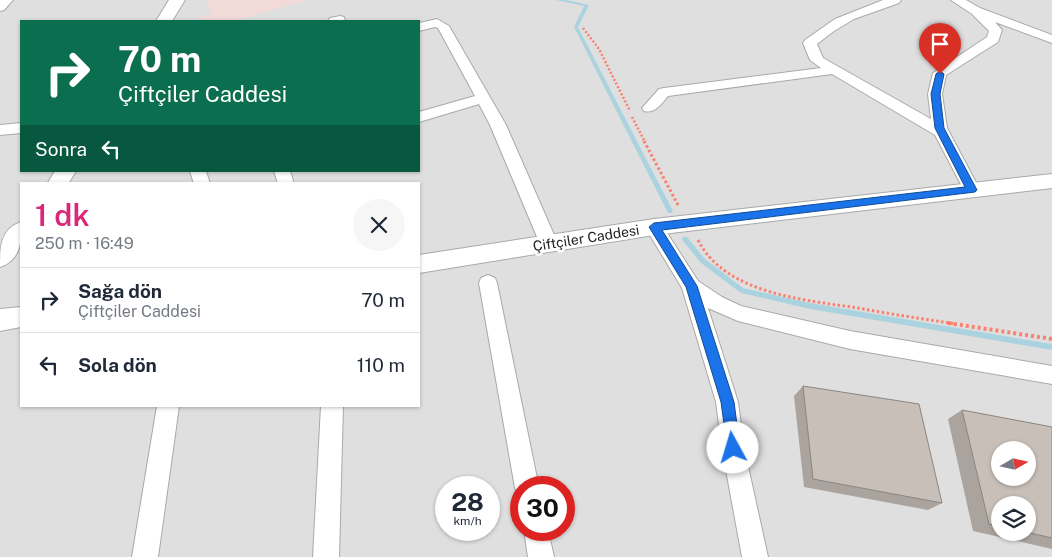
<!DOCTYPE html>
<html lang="tr">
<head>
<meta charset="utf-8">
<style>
  body { margin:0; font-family:"Public Sans",sans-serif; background:#f6f6f7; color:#1f2937; height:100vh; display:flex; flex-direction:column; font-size:19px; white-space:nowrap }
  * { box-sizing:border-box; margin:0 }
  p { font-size:16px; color:#747a83 }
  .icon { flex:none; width:28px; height:28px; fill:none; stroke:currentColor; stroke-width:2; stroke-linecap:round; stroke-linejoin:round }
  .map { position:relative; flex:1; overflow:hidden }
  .side { position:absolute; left:20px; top:182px; width:400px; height:225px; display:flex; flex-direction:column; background:#fff; border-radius:0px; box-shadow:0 1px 4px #0004 }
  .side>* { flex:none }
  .top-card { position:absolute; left:20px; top:20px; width:400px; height:152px; border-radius:0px; box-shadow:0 1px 4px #0004; background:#0b6e4f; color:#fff; overflow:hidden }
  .needle { width:32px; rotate:81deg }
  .fabs { position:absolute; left:991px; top:441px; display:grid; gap:10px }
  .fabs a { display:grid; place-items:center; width:45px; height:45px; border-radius:50%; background:#fff; box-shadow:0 1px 4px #0004; font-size:25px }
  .speed { position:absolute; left:435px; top:476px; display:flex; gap:10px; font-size:25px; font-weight:700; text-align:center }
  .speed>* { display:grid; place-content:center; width:65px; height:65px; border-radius:50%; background:#fff; box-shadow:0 1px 4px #0004; line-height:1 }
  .speed small { font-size:12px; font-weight:400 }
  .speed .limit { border:8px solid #d22; background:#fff; color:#111 }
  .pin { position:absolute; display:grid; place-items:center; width:42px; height:42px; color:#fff; margin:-51px -21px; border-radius:50% 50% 50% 0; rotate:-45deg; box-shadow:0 0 5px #0007 }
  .pin .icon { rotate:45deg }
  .me { position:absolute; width:55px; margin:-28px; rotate:354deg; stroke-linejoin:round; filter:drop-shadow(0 0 4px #0008) }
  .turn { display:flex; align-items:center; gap:18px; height:105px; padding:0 15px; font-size:22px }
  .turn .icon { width:65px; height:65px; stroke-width:2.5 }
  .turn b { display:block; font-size:35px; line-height:42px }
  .then { display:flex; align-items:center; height:48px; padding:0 15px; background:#0003; gap:10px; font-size:19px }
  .round { display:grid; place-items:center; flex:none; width:52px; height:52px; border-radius:26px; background:#f6f6f7 }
  .headline { display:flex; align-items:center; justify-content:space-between; height:85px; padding:0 15px }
  h1 { font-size:30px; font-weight:600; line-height:38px; color:#db2777 }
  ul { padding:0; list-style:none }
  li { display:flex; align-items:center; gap:15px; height:65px; padding:0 15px; border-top:1px solid #e0e1e3 }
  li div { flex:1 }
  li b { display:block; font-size:19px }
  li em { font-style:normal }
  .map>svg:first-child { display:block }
  .residential { fill:#e0dfdf; fill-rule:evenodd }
  .commercial { fill:#f2dad9 }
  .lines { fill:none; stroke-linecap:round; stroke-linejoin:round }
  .stream { fill:#aad3df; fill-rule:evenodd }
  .minor-casing { stroke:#a9a9a9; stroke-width:2 }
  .tertiary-casing { stroke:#a9a9a9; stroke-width:2 }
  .path-far2 { stroke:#fa8072; stroke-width:2.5; stroke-dasharray:2 2; stroke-linecap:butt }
  .path-far1 { stroke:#fa8072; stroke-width:3; stroke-dasharray:2.5 2.5; stroke-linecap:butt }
  .path { stroke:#fa8072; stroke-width:4; stroke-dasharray:3 3; stroke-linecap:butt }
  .minor { fill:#fff; fill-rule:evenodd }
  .tertiary { fill:#fff; fill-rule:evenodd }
  .wall { fill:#aba49e; fill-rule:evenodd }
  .building { fill:#c7bfb8; stroke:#8b8681; fill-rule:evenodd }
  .route { fill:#1a73e8; stroke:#114b97 }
  .labels { text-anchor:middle; stroke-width:5; stroke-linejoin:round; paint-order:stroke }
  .street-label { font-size:14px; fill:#222; stroke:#fff }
</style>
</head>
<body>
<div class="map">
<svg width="1052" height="557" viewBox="0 0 1052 557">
  <rect width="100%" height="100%" fill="#f2efe9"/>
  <path class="residential" d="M0 0H1052V557H0ZM21 21H419V171H21ZM21 184H419V406H21ZM1000 450H1028V478H1000ZM446 488H489V530H446ZM521 488H564V530H521ZM1000 505H1028V532H1000Z"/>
  <path class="commercial" d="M210 0H307L233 21H199L198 18 212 14 205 1Z"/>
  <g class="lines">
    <path class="stream" d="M556 0H566L589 5 578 27 673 211 672 213H668L667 211 574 27 584 6Z
      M683 237H687L705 259 743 288 810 303 1052 344V350L810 309 741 293 701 263 683 241 682 239Z"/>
    <g class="minor-casing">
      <path id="minor" d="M0 0H13L4 10 0 11Z
        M883 0H901L899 3 854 19 834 31 817 44 823 58 931 119 928 94 933 73 987 37 989 31 972 14 951 0H966L980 8 1052 35V43L995 22 1002 30 998 42 946 75 942 94 947 128 980 190 978 194 972 196 966 194 935 135 832 74 668 96C661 104 655 114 644 111L642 108 659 89 664 88 821 68 810 60 803 43 805 40 835 19Z
        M340 16 344 17 345 21H328L330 18Z
        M437 19 449 26 506 125 558 244 555 249 549 251 543 249 540 244 490 125 479 104 419 122V112L475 96 438 28 435 27 419 31V23Z
        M21 123V133L0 135V125Z
        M190 171H206L210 184H194Z
        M274 171H290L294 184H278Z
        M654 220 660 222 698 281 722 297 741 306 850 331 1052 366V384L850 349 738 321 708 308 738 402 744 448 768 557H742L722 448 716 402 682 288 645 227 648 222Z
        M488 275 495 278 497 283 539 488H521V498L519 496 515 488 479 283 481 278Z
        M157 406H179L158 557H132Z
        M321 406H343L339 557H313Z
        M524 530H548L554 557H528Z"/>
    </g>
    <g class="tertiary-casing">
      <path id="tertiary" d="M169 0H185L172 21H156Z
        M55 171H76L68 184H47Z
        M1052 174V188L654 235 419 273V255L654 219Z
        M21 222C22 240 21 260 0 267 0 248 0 229 21 222Z
        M21 307V327L0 331V309Z"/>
    </g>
    <path class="path-far2" d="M583 28 599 49 630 111
      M632 117 645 142"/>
    <path class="path-far1" d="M644 141 678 205
      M698 240C725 294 805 300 858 308 890 314 923 319 956 324"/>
    <path class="path" d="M948 323 1052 339"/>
    <use href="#minor" class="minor"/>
    <use href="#tertiary" class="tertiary"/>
  </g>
  <path class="wall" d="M803 386 942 503 928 510 804 487 794 396Z
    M962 410 1052 427V549L973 531 948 419ZM1000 505 1028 532H1000Z"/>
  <path class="building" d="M803 386 919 404 942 503 813 479Z
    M962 410 1052 427V538L1026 532H1028V505H1000V527L989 524ZM1000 450H1028V478H1000Z"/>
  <path class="route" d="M940 71 944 74 940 94 944 128 977 190 975 192 662 230 697 286 734 402 740 448 738 453 733 455 728 453 721 402 686 287 649 227 654 223 965 187 935 128 931 94 936 74Z"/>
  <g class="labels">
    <g class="street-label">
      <text transform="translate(586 238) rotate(-9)" y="5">Çiftçiler Caddesi</text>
    </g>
  </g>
</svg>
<div class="fabs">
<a><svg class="needle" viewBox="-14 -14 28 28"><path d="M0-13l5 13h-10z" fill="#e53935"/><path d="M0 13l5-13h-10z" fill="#747a83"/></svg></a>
<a><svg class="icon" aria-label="layers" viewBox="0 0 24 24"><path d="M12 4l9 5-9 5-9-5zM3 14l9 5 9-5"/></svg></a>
</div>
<div class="speed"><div>28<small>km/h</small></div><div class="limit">30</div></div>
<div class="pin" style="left:940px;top:74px;background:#d93025"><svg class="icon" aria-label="arrive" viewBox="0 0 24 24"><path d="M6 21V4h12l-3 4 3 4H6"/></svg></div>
<svg class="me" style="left:733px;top:448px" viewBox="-20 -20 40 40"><circle r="19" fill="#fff"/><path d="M0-13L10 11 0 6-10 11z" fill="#1a73e8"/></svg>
<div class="top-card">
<div class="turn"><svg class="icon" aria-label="right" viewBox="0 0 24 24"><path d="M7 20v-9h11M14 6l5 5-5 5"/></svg><div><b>70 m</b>Çiftçiler Caddesi</div></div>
<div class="then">Sonra<svg class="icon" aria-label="left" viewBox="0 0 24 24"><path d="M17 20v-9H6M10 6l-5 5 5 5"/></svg></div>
</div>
<section class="side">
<div class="headline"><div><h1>1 dk</h1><p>250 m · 16:49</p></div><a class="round"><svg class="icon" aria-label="close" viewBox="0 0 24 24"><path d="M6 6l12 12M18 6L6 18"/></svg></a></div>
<ul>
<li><svg class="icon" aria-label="right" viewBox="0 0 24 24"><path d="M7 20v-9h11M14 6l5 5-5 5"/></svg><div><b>Sağa dön</b><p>Çiftçiler Caddesi</p></div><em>70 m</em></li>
<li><svg class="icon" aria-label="left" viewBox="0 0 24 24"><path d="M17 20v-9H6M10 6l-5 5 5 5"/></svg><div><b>Sola dön</b></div><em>110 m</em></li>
</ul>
</section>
</div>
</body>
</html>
